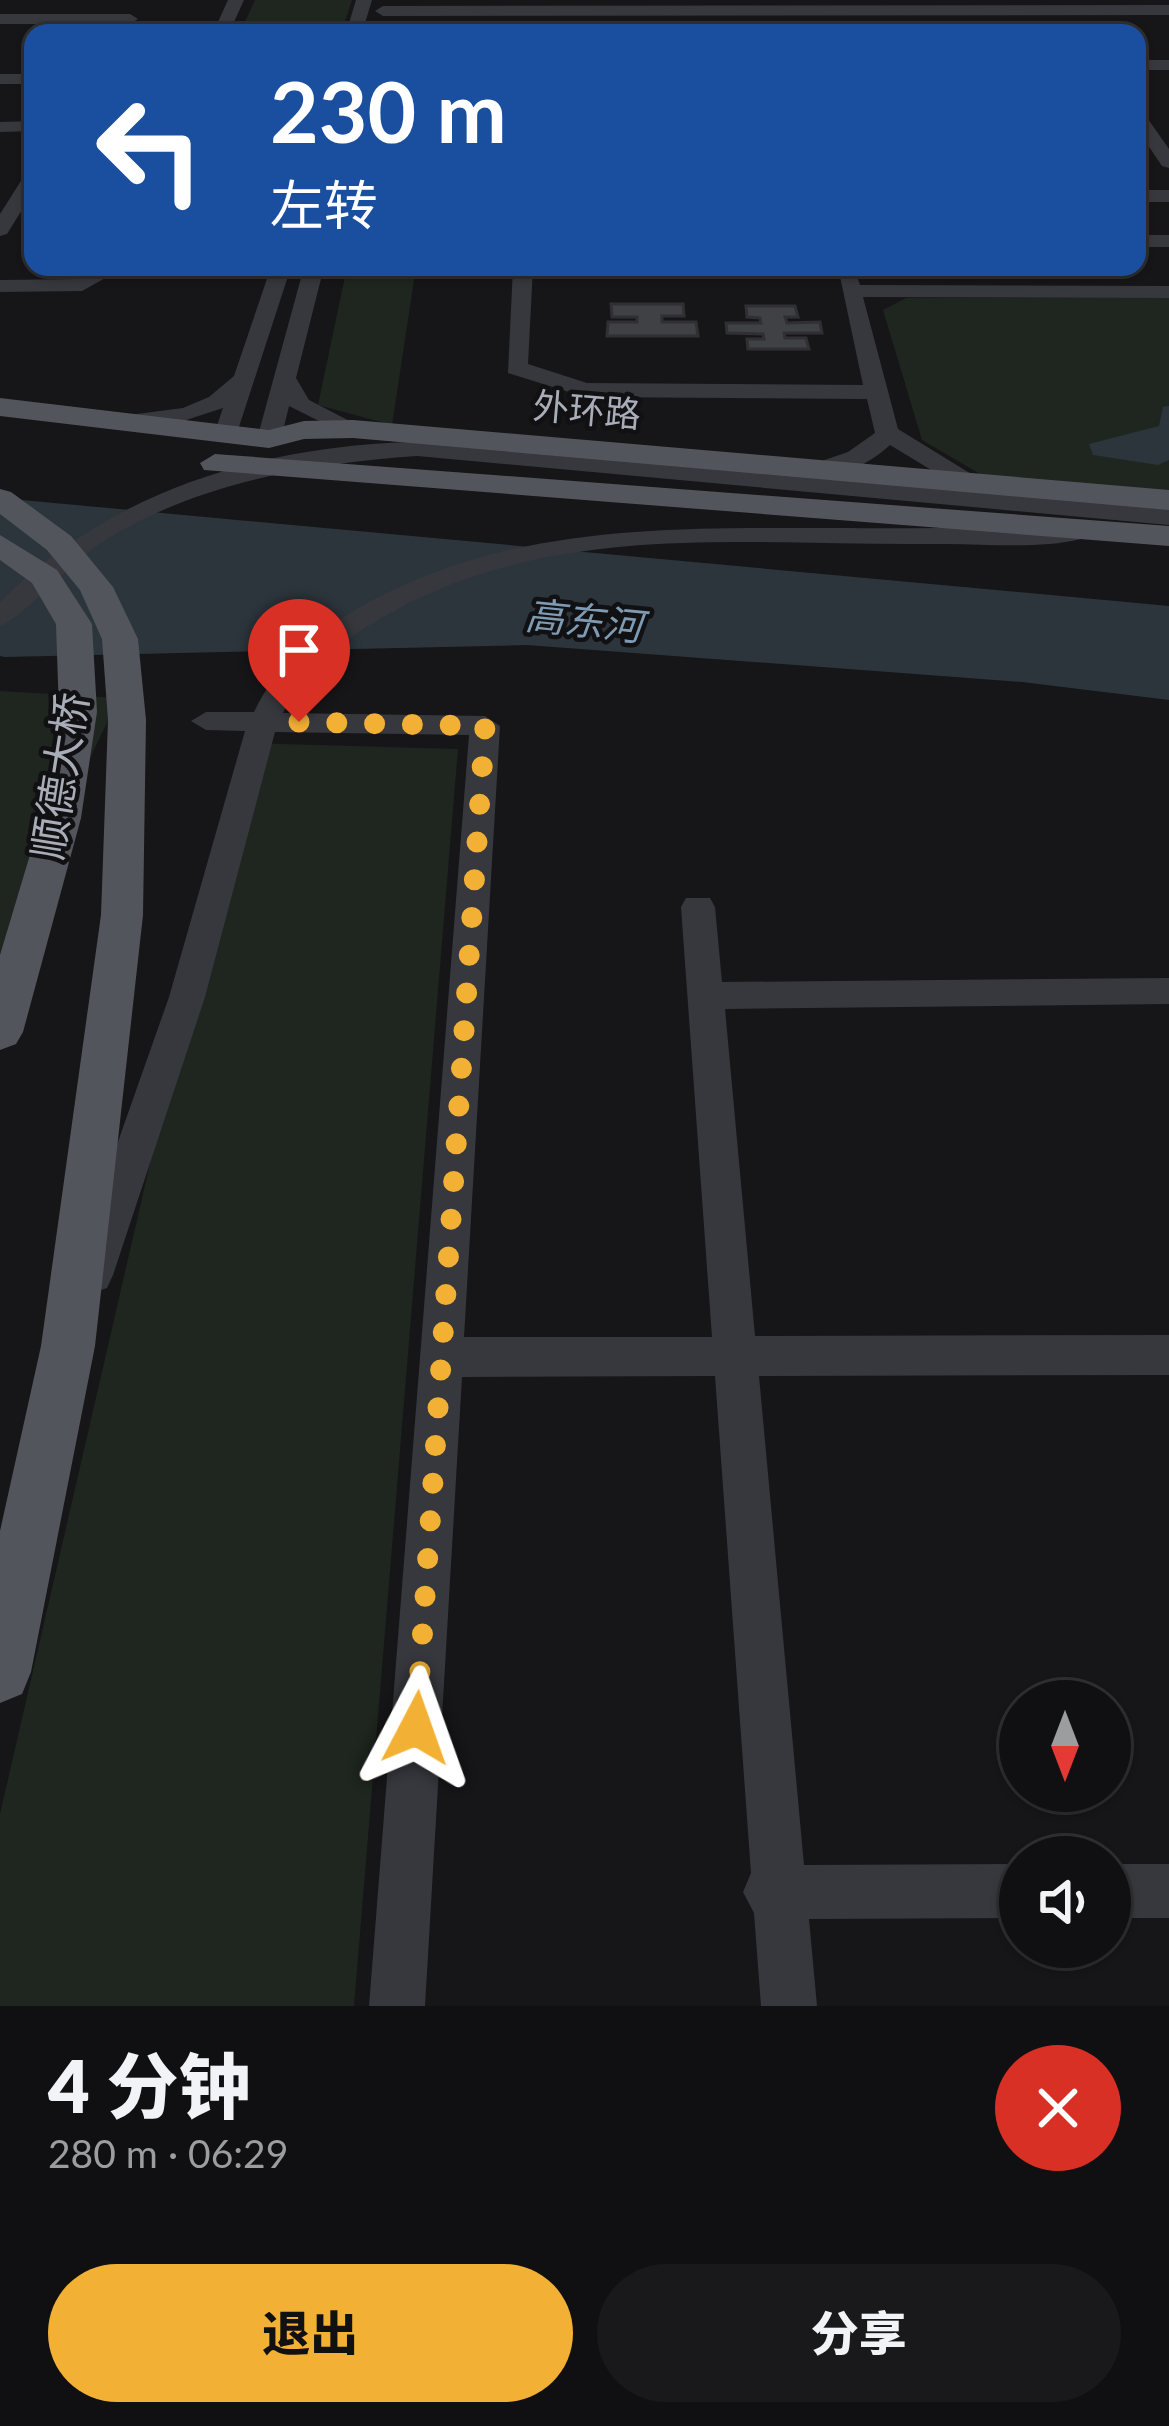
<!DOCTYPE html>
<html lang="zh">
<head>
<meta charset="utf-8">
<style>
  body { margin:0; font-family:Lato,"Noto Sans SC",sans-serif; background:#19191b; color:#f1f3f6; height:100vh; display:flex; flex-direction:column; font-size:45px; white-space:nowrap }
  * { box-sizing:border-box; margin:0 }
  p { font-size:39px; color:#9c9d9f }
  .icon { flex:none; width:66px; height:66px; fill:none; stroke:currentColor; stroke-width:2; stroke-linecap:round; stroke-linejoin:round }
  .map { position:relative; height:2006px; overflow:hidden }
  .panel { display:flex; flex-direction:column; background:#101012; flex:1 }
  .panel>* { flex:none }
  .banner { position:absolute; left:24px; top:24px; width:1122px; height:252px; border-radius:24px; box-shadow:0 3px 9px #0004,0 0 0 3px #303032; background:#1a4fa0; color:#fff; overflow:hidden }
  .needle { width:78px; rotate:180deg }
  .controls { position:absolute; left:999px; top:1680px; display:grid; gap:24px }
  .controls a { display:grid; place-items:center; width:132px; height:132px; border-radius:50%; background:#101012; box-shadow:0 3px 9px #0004,0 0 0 3px #303032; font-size:60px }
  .pin { position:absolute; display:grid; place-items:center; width:102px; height:102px; color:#fff; margin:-123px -51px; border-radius:50% 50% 50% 0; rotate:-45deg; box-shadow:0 0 12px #0007 }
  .pin .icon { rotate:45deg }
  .me { position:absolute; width:132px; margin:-66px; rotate:4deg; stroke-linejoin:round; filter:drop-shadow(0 0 9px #0008) }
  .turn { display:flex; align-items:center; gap:42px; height:252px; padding:0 48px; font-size:54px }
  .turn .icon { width:156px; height:156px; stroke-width:2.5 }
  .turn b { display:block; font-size:84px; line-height:102px }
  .round { display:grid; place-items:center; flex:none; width:126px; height:126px; border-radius:63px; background:#19191b }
  .head { display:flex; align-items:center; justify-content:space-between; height:204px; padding:0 48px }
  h1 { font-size:72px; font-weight:800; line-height:90px }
  .cta { display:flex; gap:24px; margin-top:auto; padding:24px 48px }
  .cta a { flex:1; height:138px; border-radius:72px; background:#f2b134; color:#111; font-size:48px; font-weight:800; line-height:138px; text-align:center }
  .cta a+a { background:#19191b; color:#f1f3f6 }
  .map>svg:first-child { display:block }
  .green { fill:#1e261f }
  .water { fill:#2c353c }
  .building { fill:#404145; stroke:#303034; stroke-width:3 }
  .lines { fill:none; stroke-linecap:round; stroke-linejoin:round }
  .minor { fill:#37383d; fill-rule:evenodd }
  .major { fill:#53555c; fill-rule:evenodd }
  .route { stroke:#f2b134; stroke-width:21; stroke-dasharray:0 37.8 }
  .labels { text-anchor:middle; stroke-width:9; stroke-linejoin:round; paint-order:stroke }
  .far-street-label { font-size:36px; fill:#a8adb8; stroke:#111113 }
  .far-water-label { font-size:39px; font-style:italic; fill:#7f9bb3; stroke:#111113 }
  .street-label { font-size:42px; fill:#a8adb8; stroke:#111113 }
</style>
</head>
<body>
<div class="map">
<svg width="1169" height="2006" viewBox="0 0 1169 2006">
  <rect width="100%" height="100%" fill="#161618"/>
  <path class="green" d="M255 0H352L341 33H240Z
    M347 267H416L392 425 318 405Z
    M906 298H1169V494L992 481 922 440 883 310Z
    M0 691 119 698 61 818 0 1032Z
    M247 743 458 749 354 2006H0V1814Z"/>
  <path class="water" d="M1169 406V460L1158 465 1093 455 1089 444 1159 426 1163 407Z
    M0 498 1169 606V700L1022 682 527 645 5 657 0 656Z"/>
  <path class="building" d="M611 304H683L684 316H662V322H696L698 336H607L608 322H637V317H612Z
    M746 306H795L798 317H785L787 323 820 322 822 333H784L785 338H806L809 349H748L747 339H764L763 334 727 333 726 323H761L760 318 747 317Z"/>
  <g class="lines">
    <path class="minor" d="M228 0H244L229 33H213Z
      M356 0H372L362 33H346Z
      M1169 5V15L383 16 375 11 383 6Z
      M0 14H130L138 19 130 24H0Z
      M1137 60H1169V70H1137Z
      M0 74H33V84H0Z
      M1137 111 1143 112 1169 149V168L1162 166 1137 129Z
      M33 121V131L0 132V122Z
      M33 171V192L7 234 0 236V214L26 173Z
      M1137 190H1169V202H1137Z
      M1137 235H1169V247H1137Z
      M100 267H125L82 291 0 292V280L78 279Z
      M271 267H291L235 439H217L214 434 223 408 174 424 114 427V417L183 408 209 397 234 376Z
      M304 267H324L296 378 309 400 365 429 361 434H345L289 406 281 439 269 446 257 439Z
      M513 267H533L528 364 587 383 863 385 838 267H854L860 285 1169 286V298L863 297 898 429 981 480 985 485 975 492 1169 509V525L417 456C305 464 195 483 99 544 75 560 17 622 0 626V602C109 492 260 446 413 442 484 440 559 454 630 461 742 471 854 481 966 491L890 445C870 464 837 480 810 475L807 470 810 465 848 452 875 433 867 399 585 397 508 373Z
      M1072 525 1081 527 1085 533 1081 539C1036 550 981 543 935 544 753 546 562 520 396 610 350 635 305 664 283 713L485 716 500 726 464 1337H712L681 907 686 898H710L715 907 722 982 1169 978V1004L725 1009 755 1336 1169 1335V1375L759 1376 804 1865 1020 1864V1918L809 1919 817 2006H761L754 1913 743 1892 751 1873 715 1376 462 1377 425 2006H369L469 735 275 732 205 997 113 1275 107 1288 92 1293 77 1288 71 1275 169 997 245 731 206 730 191 721 206 712H254C278 661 321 628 371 601 520 522 679 528 843 528 920 529 996 527 1072 525Z
      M1110 1864H1169V1918H1110Z"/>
    <path class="major" d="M0 398 269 430 304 421 353 420 1169 490V510L353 438 304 439 269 448 0 416Z
      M215 454 1169 526V546L204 470 200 463Z
      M0 489 11 492 71 536 113 587 138 639 146 720 143 915 95 1346 31 1672 22 1694 0 1703V1531L41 1346 101 915 108 720 102 639 80 590 47 550 0 514Z
      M0 535 57 570 92 624 97 712 81 818 23 1032 16 1044 0 1050V955L41 818 59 712 56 624 32 583 0 560Z"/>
  </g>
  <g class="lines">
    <path class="route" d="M299 722 485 726 416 1728"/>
  </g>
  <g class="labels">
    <g class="far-street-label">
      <text transform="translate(587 410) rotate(5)" y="13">外环路</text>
    </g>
    <g class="far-water-label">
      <text transform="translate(584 621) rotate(6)" y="14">高东河</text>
    </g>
    <g class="street-label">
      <text transform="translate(60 776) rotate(-81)" y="15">顺德大桥</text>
    </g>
  </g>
</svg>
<div class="controls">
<a><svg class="needle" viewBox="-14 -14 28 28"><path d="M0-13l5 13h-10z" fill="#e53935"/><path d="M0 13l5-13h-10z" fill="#9c9d9f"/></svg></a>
<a><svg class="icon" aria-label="sound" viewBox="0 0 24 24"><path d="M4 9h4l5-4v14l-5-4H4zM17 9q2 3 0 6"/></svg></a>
</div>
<div class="pin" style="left:299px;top:722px;background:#d93025"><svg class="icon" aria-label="arrive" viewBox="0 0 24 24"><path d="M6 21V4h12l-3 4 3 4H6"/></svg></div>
<svg class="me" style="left:416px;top:1728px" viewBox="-20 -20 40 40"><path d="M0-17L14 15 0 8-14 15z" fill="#f2b134" stroke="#fff" stroke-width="4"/></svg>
<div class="banner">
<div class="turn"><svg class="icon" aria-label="left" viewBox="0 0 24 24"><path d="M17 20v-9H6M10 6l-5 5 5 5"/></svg><div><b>230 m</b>左转</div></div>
</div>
</div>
<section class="panel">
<div class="head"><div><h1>4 分钟</h1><p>280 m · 06:29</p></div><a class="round" style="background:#d93025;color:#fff"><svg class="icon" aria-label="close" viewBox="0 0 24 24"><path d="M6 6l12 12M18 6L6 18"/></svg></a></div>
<div class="cta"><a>退出</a><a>分享</a></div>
</section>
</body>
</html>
